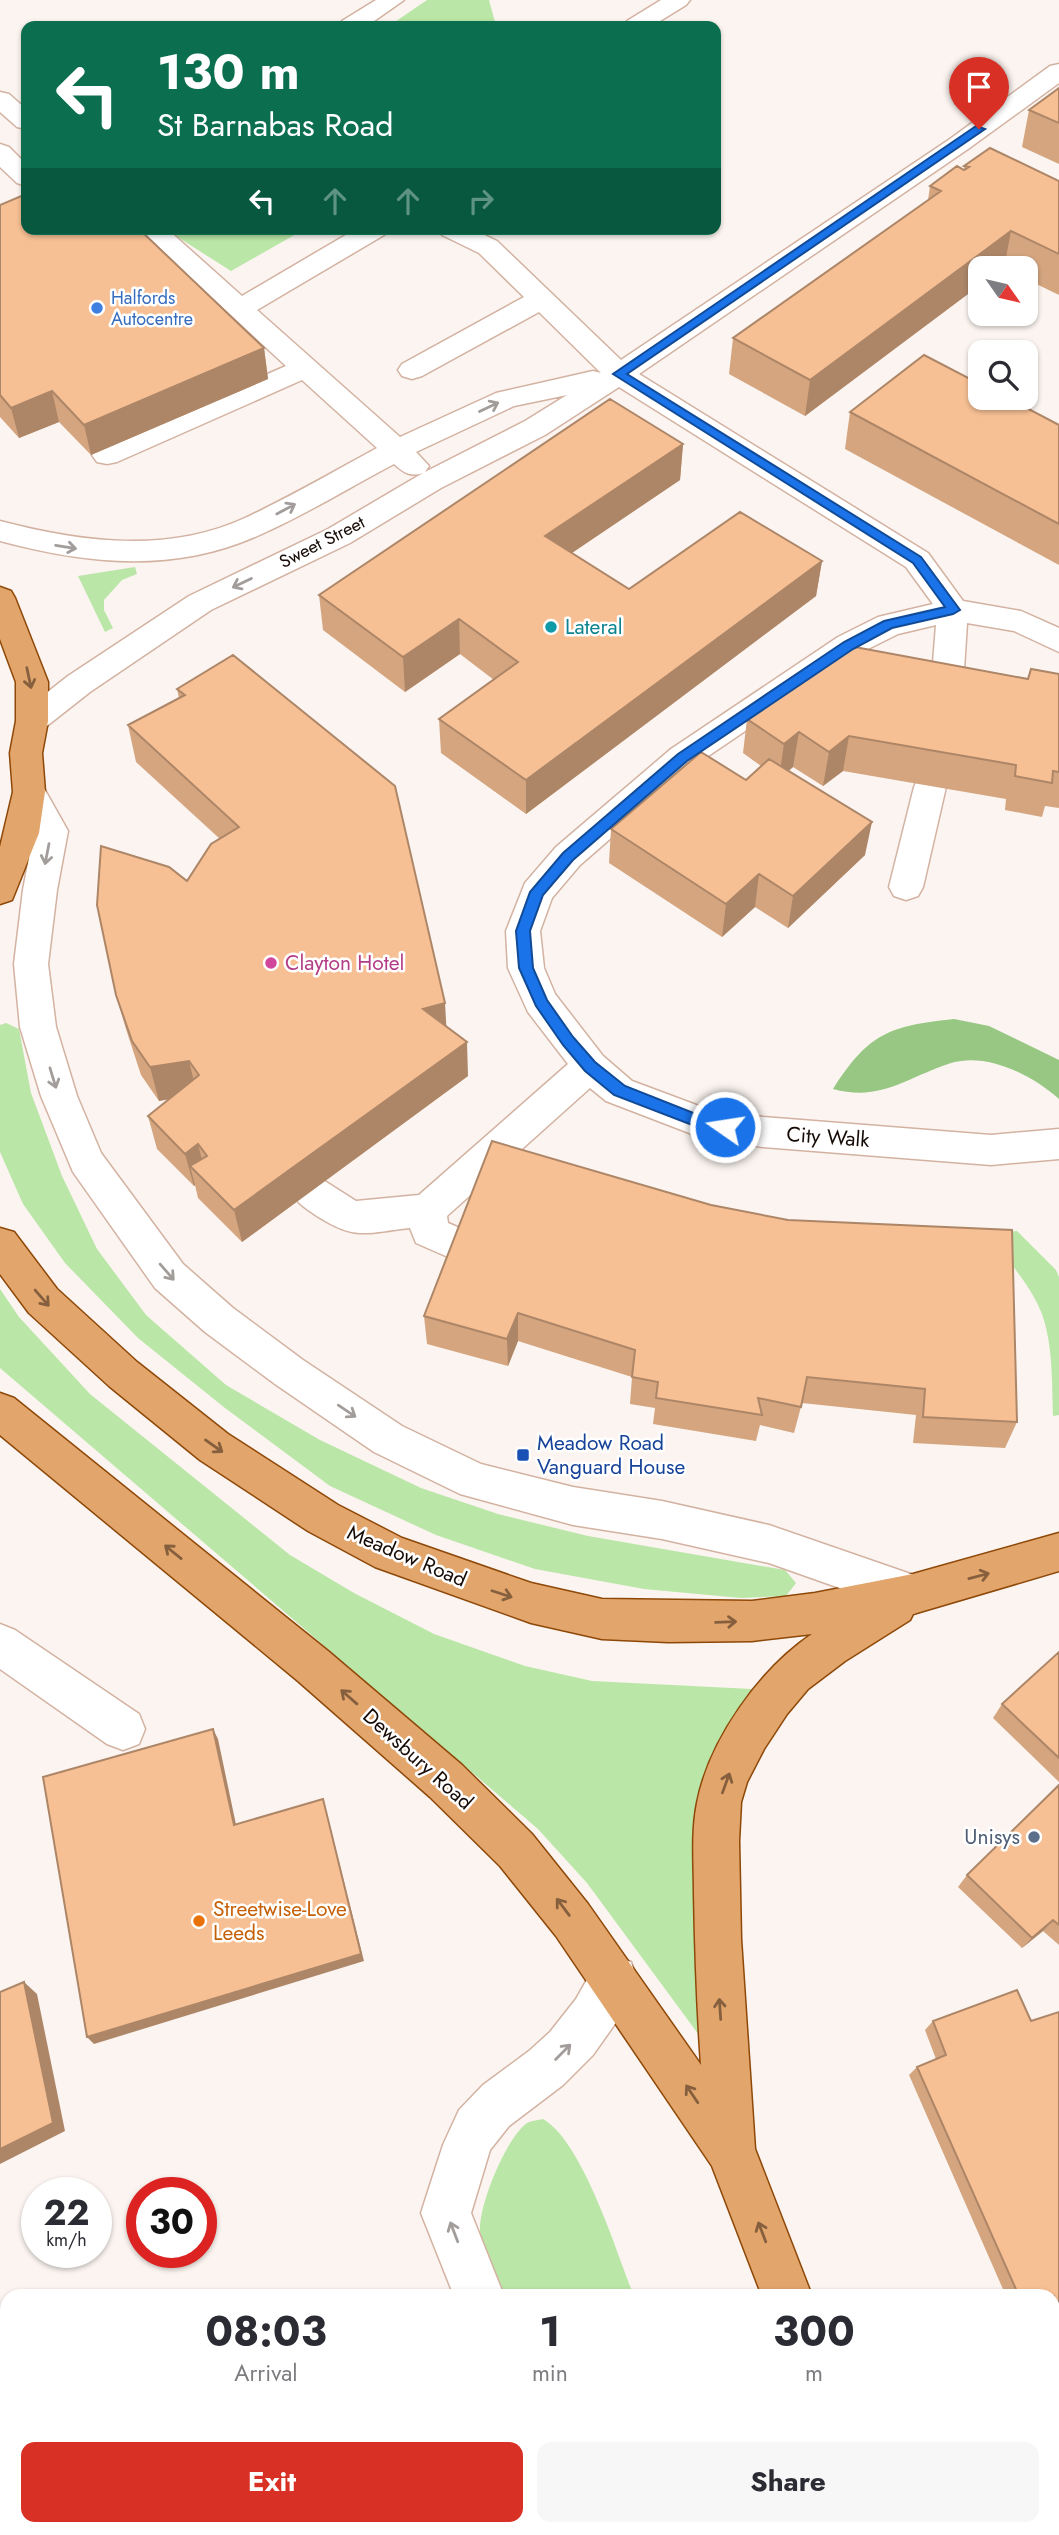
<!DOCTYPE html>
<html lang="en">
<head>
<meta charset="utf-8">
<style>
  body { margin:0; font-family:Jost,sans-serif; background:#f7f7f7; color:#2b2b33; height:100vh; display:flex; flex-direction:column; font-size:26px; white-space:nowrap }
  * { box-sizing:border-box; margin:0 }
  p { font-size:23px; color:#7c7c81 }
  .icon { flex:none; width:38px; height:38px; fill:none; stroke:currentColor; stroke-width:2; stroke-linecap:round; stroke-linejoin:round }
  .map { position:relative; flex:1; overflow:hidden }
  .panel { position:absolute; left:0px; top:2289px; width:1060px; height:247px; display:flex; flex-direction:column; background:#fff; border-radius:21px 21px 0 0; box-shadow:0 2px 5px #0004 }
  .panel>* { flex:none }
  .guide { position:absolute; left:21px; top:21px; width:700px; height:214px; border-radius:14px; box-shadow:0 2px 5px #0004; background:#0b6e4f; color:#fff; overflow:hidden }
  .needle { width:46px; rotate:124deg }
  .tools { position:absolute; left:968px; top:256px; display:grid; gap:14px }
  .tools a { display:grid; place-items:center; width:70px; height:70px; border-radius:14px; background:#fff; box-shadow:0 2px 5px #0004; font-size:35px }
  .speed { position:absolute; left:21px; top:2177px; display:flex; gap:14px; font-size:35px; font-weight:700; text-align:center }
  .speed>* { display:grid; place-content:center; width:91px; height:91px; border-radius:50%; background:#fff; box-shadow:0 2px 5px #0004; line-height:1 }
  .speed small { font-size:18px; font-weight:400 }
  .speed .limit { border:10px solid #d22; background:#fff; color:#111 }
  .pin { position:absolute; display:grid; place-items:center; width:60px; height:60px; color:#fff; margin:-72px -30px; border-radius:50% 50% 50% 0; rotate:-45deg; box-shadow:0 0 7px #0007 }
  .pin .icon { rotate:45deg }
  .me { position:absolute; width:77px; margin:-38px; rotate:283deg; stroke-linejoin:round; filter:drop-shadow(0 0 5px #0008) }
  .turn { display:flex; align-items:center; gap:24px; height:147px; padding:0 21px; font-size:32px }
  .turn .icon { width:91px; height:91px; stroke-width:2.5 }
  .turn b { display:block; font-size:49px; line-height:60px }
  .lanes { display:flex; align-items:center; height:66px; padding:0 21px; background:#0003; justify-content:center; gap:35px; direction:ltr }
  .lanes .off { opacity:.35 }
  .eta { display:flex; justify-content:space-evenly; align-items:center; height:119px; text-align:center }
  .eta b { font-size:42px; font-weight:700; line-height:49px }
  .primary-button { display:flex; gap:14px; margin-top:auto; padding:14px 21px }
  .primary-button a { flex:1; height:80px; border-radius:14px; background:#d93025; color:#fff; font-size:28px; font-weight:700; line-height:80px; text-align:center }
  .primary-button a+a { background:#f7f7f7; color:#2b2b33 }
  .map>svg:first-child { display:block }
  .green { fill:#bae6a7 }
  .forest { fill:#97c782 }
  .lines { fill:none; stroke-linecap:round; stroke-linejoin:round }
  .minor-casing { stroke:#d3b2a1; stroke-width:3 }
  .major-casing { stroke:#8e4808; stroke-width:3 }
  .minor { fill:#fff; fill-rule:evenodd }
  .major { fill:#e2a56b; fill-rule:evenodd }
  .wall { fill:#d4a57f }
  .shaded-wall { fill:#ad8668 }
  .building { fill:#f7c094; stroke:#ad8668; stroke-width:2 }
  .oneway { stroke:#a29d9b }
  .oneway2 { stroke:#86603e }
  .route { fill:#1a73e8; stroke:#114b97; stroke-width:2 }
  .shop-dot { fill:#3f7fe0; stroke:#fff; stroke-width:2.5 }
  .culture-dot { fill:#0f9aa8; stroke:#fff; stroke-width:2.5 }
  .hotel-dot { fill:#d1479c; stroke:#fff; stroke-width:2.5 }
  .transit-dot { fill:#1a4fb4; stroke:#fff; stroke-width:2.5 }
  .service-dot { fill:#5c6f8a; stroke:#fff; stroke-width:2.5 }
  .food-dot { fill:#e8710a; stroke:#fff; stroke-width:2.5 }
  .labels { text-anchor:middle; stroke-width:5; stroke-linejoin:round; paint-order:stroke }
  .far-shop-label { font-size:18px; fill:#366cbe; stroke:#fff; text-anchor:start }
  .far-street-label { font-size:18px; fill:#160b06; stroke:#fff }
  .culture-label { font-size:21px; fill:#0d838f; stroke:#fff; text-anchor:start }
  .hotel-label { font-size:21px; fill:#b23c85; stroke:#fff; text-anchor:start }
  .street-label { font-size:21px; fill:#160b06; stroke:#fff }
  .transit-label { font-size:21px; fill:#164399; stroke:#fff; text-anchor:start }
  .service-label { font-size:21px; fill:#4e5e75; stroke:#fff; text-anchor:end }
  .food-label { font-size:21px; fill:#c56008; stroke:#fff; text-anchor:start }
</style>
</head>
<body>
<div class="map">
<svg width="1059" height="2535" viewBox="0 0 1059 2535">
  <rect width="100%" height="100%" fill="#fbf4f0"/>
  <path class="green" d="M427 0H489L496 26H389Z
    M165 229H305L231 271Z
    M135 567 137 574 122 580 104 600V610L113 628 105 632 78 576Z
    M6 1023 19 1029 31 1093 62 1176 97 1249 146 1315 226 1385 320 1440 421 1488 498 1514 588 1536 785 1570 796 1583 786 1596 741 1598 644 1589 535 1569 436 1535 330 1486 225 1408 138 1338 65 1263 23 1204 0 1152V1025Z
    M1017 1231 1056 1270 1059 1277V1415L1053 1416C1052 1384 1053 1345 1042 1314 1031 1285 1006 1258 987 1234Z
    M0 1289 19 1317 90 1394 290 1555 354 1593 434 1634 525 1666 592 1681 752 1689 758 1692 731 1743 706 2038 699 2035 587 1883 538 1829 0 1368Z
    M543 2119C583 2142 616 2251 634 2296H504C495 2276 481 2253 480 2230 479 2205 506 2138 527 2123 531 2121 538 2120 543 2119Z"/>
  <path class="forest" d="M954 1019 989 1026 1059 1060V1099C1032 1075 987 1052 951 1063 907 1077 882 1102 833 1089 869 1033 889 1026 954 1019Z"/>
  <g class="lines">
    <g class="minor-casing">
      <path id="minor" d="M376 0H404L367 26H339L342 21Z
        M661 0H690L686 5 652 26H624L627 21Z
        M1059 64V83L968 149 639 374 928 553 963 601 1021 611 1059 628V652L1014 631 967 623 962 701 957 709 946 712 935 709 930 701 936 625 898 634 860 653 695 765 580 865 552 898 540 931 544 968 555 994 603 1056 632 1081 707 1109 763 1117 991 1135 1059 1129V1159L991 1165 763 1147 705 1139 606 1101 590 1088 447 1216 448 1223 478 1236 483 1248 478 1260 464 1264 416 1243 410 1228C364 1233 355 1241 314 1214 304 1207 297 1203 291 1191L297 1180 310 1175 323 1180 356 1201 419 1195 568 1064 528 1012 508 968 506 931 525 883 556 847 671 749 838 637 878 617 933 604 906 567 619 387 545 435 441 488 350 543 211 610 90 692 43 729 32 733 21 729 16 721 21 713 68 676 189 596 328 529 423 473C410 477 404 473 394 464 352 486 310 512 266 532 179 574 90 565 0 541V521C80 542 167 554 245 518 290 497 333 472 377 448L302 380 117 462 107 464 97 462 92 455 97 448 286 366 138 229H167L242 296 356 229H388L384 235 257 310 400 437 496 393 593 371 601 373 539 312 422 376 412 379 402 376 398 370 402 364 524 297 479 253 442 235 438 229H472L497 241 621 360 950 139 1050 66ZM567 395 525 421 425 472 429 466 416 452 514 406Z
        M0 92 9 94 26 109V129L17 127 0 112Z
        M0 144 9 147 26 164V186L17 183 0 167Z
        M930 775 942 778 946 787 923 887 918 896 906 900 894 896 889 887 914 787 918 778Z
        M29 780 41 783 68 831 57 890 48 964 56 1027 77 1096 101 1153 183 1264 233 1308 303 1360 402 1426 481 1464 573 1487 662 1501 769 1525 928 1580 934 1594 928 1608 913 1614 769 1563 662 1539 573 1525 460 1494 374 1452 275 1384 205 1332 155 1288 73 1172 41 1096 20 1027 14 964 23 890 34 831 13 792 17 783Z
        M0 1624 15 1630 139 1714 145 1729 139 1744 123 1750 107 1744 0 1669Z
        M614 1956 631 1962 637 1979 617 2021 593 2055 563 2085 509 2126 490 2150 471 2213 504 2296H454L421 2213 443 2145 459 2110 483 2085 529 2051 550 2032 576 1999 597 1962Z
        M532 2529H585L583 2535H529Z"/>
    </g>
    <g class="major-casing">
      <path id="major" d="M0 587 11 591 15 598 48 682V721L42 753 45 792 39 833 12 900 0 904V847L13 792 10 753 16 721V682L0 639Z
        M0 1228 14 1232 57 1289 137 1362 228 1434 338 1505 402 1538 531 1583 602 1599 752 1601 815 1593 913 1574 1059 1533V1571L913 1614 910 1620 845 1661 808 1689 787 1714 764 1749 747 1782 741 1802 739 1841 741 1939 755 2149 812 2296H762L712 2166 556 1936 500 1866 430 1797 298 1681 0 1435V1393L14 1398 328 1651 462 1765 532 1834 588 1904 701 2065C697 2008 695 1951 694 1894 694 1864 691 1832 697 1803 709 1740 760 1669 812 1634L752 1641 668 1642 602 1639 531 1623 375 1567 308 1531 200 1460 109 1386 29 1313 0 1274Z
        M849 2529H902L905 2535H851Z"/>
    </g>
    <use href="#minor" class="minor"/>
    <use href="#major" class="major"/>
  </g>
  <path class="wall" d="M1059 88V164L1022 147 1029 110Z
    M964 166 1059 181V295L1026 279V268H980V285L805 416 729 374 733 338 928 200 930 186 964 170Z
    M0 205 264 348 268 379 91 455 59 422 19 438 0 417Z
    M850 412 1059 425V565L845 449Z
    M683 444 680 480 572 553 629 589 822 561 816 596 526 814 441 753 439 719 494 680 460 654 405 692 323 630 319 595Z
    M233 655 446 1027 468 1076 242 1242 198 1198 195 1185 194 1186 157 1149 148 1116 169 1099 159 1101 141 1075 126 1029 116 995 187 881 220 839 136 762 128 725 179 698 177 689Z
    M1031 669 1059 674V808L1045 806 1042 817 1005 810 1006 799 843 771 823 786 793 767 789 771 865 855 788 928 755 907 722 937 609 863 611 829 746 780 761 766 743 753 747 719 1028 679Z
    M492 1141 1017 1422 1005 1448 913 1443 916 1415 802 1403 794 1433 760 1425 756 1441 653 1424 655 1408 630 1404 632 1377 518 1341 508 1366 427 1344 424 1316Z
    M1059 1652V1782L993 1718 1002 1704Z
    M1059 1785V1945L1043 1931 1022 1948 958 1887 967 1875Z
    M1059 2012V2415L1054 2403V2296H1006L909 2075 917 2067 936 2059 925 2030 933 2021H1031Z"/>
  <path class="shaded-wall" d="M1011 231 1004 268H980V285L805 416 810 380Z
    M264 348 268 379 91 455 84 425Z
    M52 391 59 422 19 438 11 408Z
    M683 444 680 480 545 571V536Z
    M822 561 816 596 526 814V780Z
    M459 619 460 654 405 692 403 657Z
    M799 732 793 767 779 778 784 744Z
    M849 736 843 771 823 786 829 752Z
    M872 822 865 855 788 928 793 896Z
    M759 874 755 907 722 937 726 904Z
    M445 1003 447 1037 423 1009Z
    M467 1042 468 1076 242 1242 234 1210Z
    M189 1061 197 1094 159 1101 150 1067Z
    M198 1144 206 1176 190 1166 195 1185 194 1186 185 1154Z
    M518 1313V1341L508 1366 507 1339Z
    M213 1729 218 1739 238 1834 234 1825Z
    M323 1799 364 1961 94 2044 87 2037Z
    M1053 1920 1043 1931 1022 1948 1032 1938Z
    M24 1982 37 1994 65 2131 0 2164V2149Z"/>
  <path class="building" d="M1059 88V123L1029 110Z
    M990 148 1059 181V254L1011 231 810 380 733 338 941 191 930 186 957 166 964 170 969 167 964 166Z
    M26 194V229H139L264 348 84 425 52 391 11 408 0 395V205Z
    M924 355 980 384V397H1006L1059 425V524L850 412Z
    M610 399 683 444 545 536 629 589 740 512 822 561 526 780 439 719 518 662 459 619 403 657 319 595Z
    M844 645 1028 679 1031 669 1059 674V772L1053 771 1052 783 1015 776 1016 765 849 736 829 752 799 732 784 744 747 719Z
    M233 655 395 786 445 1003 423 1009 467 1042 234 1210 190 1166 207 1156 198 1144 185 1154 148 1116 199 1075 189 1061 150 1067 132 1041 116 995 97 905 101 846 169 867 187 881 211 844 239 827 128 725 185 695 177 689Z
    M701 752 746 780 769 759 872 822 793 896 759 874 726 904 611 829Z
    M492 1141 711 1205 788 1220 1012 1230 1017 1422 923 1417 925 1389 807 1377 801 1407 758 1398 762 1415 656 1398 658 1382 632 1377 635 1350 518 1313 507 1339 424 1316Z
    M1059 1652V1758L1002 1704Z
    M213 1729 234 1825 323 1799 361 1954 87 2037 43 1777Z
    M1059 1785V1925L1053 1920 1032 1938 967 1875Z
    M24 1982 53 2123 0 2149V1992Z
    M1017 1990 1031 2021 1059 2012V2387L1054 2374V2296H1019L917 2067 946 2055 933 2021Z"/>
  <defs><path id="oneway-shaft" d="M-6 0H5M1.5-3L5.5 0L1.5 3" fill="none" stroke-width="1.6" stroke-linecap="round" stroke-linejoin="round" transform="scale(1.75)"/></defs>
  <g class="oneway">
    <use href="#oneway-shaft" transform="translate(489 407) rotate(-25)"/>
    <use href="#oneway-shaft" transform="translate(286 509) rotate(-28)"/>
    <use href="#oneway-shaft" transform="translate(66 547) rotate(9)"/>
    <use href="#oneway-shaft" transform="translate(242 583) rotate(154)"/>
    <use href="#oneway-shaft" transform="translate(47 854) rotate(101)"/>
    <use href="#oneway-shaft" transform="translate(53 1078) rotate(73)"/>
    <use href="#oneway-shaft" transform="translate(167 1272) rotate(49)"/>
    <use href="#oneway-shaft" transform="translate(347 1411) rotate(34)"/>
    <use href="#oneway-shaft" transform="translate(563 2052) rotate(-45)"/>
    <use href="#oneway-shaft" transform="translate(454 2232) rotate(-111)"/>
  </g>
  <g class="oneway2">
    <use href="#oneway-shaft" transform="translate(29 678) rotate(78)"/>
    <use href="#oneway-shaft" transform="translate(42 1298) rotate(49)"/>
    <use href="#oneway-shaft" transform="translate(214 1446) rotate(35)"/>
    <use href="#oneway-shaft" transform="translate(173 1552) rotate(-141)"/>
    <use href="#oneway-shaft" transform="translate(979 1576) rotate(-15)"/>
    <use href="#oneway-shaft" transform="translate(502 1594) rotate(18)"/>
    <use href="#oneway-shaft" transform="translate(726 1622) rotate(-2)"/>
    <use href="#oneway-shaft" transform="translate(349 1697) rotate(-139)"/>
    <use href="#oneway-shaft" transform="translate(726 1783) rotate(-70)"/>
    <use href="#oneway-shaft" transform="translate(563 1907) rotate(-127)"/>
    <use href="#oneway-shaft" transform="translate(720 2009) rotate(-94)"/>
    <use href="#oneway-shaft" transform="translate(692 2094) rotate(-124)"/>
    <use href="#oneway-shaft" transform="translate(762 2232) rotate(-111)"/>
  </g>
  <path class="route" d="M976 126 985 129 627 374 921 557 960 610 953 614 892 628 853 649 687 761 573 860 543 895 530 931 533 968 547 1000 573 1037 595 1062 625 1086 706 1118 730 1122 732 1127 725 1133 700 1128 614 1095 585 1071 563 1045 536 1006 519 968 516 931 530 892 563 853 678 754 844 642 884 621 945 607 913 563 613 374Z"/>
  <circle class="shop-dot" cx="97" cy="308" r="7"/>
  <circle class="culture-dot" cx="551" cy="627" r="7"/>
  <circle class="hotel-dot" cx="271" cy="963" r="7"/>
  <rect class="transit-dot" x="516" y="1448" width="14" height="14" rx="3.5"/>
  <circle class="service-dot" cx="1034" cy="1837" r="7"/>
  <circle class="food-dot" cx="199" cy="1921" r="7"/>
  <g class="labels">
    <g class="far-shop-label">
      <text x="111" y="304">Halfords<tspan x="111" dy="21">Autocentre</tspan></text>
    </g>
    <g class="far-street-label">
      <text transform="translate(322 542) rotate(-27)" y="6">Sweet Street</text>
    </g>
    <g class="culture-label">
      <text x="565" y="634">Lateral</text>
    </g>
    <g class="hotel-label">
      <text x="285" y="970">Clayton Hotel</text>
    </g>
    <g class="street-label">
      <text transform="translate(828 1137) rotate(4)" y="7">City Walk</text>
      <text transform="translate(407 1556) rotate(23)" y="7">Meadow Road</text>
      <text transform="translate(418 1759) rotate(42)" y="7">Dewsbury Road</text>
    </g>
    <g class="transit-label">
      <text x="537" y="1450">Meadow Road<tspan x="537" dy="24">Vanguard House</tspan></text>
    </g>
    <g class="service-label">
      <text x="1020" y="1844">Unisys</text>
    </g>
    <g class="food-label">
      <text x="213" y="1916">Streetwise-Love<tspan x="213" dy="24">Leeds</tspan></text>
    </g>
  </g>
</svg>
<div class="tools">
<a><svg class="needle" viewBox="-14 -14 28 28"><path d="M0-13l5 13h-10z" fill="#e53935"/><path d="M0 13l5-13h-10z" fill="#7c7c81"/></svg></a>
<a><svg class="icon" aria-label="search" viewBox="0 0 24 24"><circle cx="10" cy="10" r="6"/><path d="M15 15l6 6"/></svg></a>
</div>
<div class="speed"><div>22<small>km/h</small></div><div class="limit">30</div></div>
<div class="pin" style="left:979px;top:129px;background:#d93025"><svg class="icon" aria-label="arrive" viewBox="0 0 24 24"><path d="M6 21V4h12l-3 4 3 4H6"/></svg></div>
<svg class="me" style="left:725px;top:1127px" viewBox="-20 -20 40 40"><circle r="17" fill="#1a73e8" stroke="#fff" stroke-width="3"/><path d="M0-11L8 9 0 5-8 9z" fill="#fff"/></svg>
<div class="guide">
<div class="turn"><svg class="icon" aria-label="left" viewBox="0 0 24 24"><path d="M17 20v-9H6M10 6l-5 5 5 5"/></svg><div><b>130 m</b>St Barnabas Road</div></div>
<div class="lanes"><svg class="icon" aria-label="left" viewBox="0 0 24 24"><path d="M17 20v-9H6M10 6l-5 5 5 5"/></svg><svg class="icon off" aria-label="ahead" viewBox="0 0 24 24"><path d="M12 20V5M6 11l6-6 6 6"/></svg><svg class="icon off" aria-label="ahead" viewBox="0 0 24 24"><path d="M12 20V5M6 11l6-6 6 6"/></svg><svg class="icon off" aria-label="right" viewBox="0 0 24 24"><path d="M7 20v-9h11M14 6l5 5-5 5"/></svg></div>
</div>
<section class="panel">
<div class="eta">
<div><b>08:03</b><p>Arrival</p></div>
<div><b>1</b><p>min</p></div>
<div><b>300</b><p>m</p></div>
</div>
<div class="primary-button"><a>Exit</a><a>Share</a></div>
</section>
</div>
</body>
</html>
